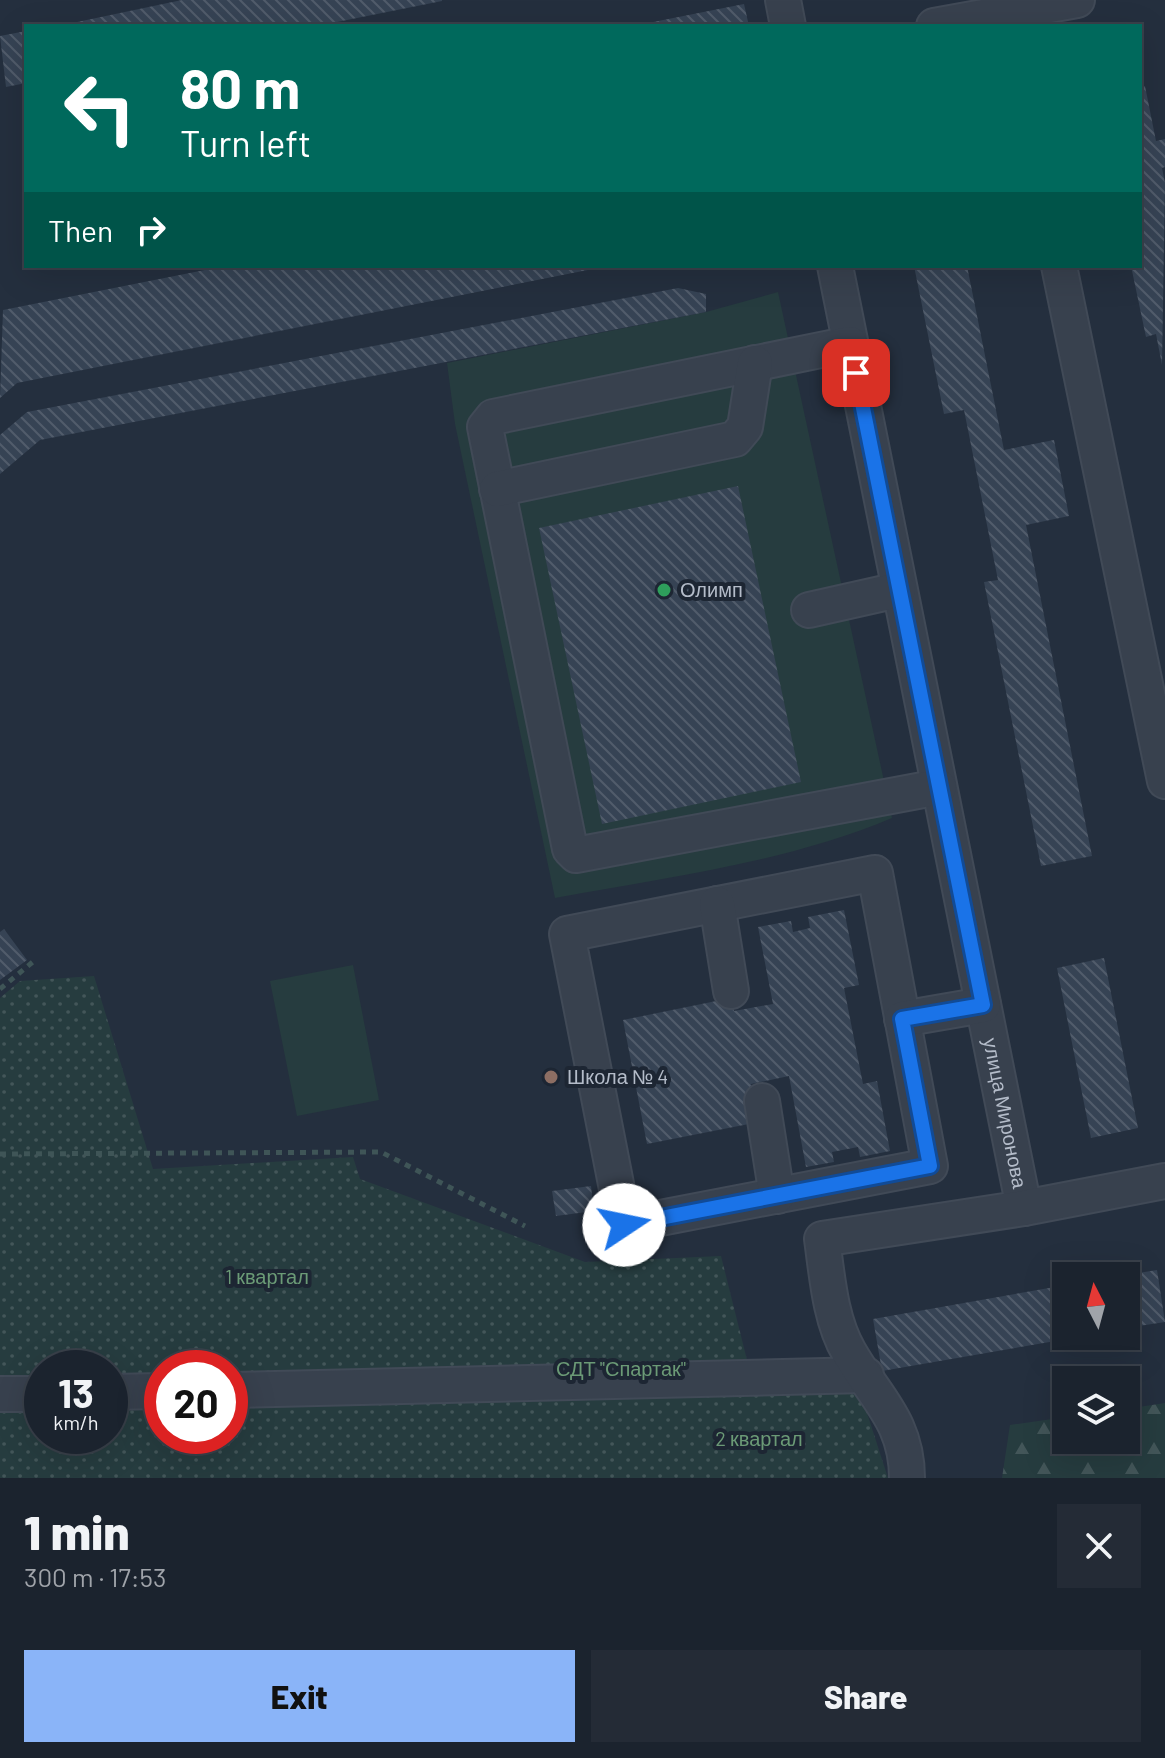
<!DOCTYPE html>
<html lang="en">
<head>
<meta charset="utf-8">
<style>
  body { margin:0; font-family:Barlow,sans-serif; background:#242b36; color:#f1f3f6; height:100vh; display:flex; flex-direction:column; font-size:30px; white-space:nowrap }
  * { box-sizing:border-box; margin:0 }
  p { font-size:26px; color:#a0a4aa }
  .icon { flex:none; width:44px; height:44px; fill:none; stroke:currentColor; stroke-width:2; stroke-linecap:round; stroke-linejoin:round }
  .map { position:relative; height:1478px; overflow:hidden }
  .drawer { display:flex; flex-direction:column; background:#1b232e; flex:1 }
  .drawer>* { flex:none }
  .banner { position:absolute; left:24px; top:24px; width:1118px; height:244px; border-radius:0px; box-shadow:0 8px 32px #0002,0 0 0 2px #39404a; background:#00695c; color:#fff; overflow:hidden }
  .needle { width:52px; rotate:354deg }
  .fabs { position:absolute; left:1052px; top:1262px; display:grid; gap:16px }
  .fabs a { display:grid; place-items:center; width:88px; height:88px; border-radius:0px; background:#1b232e; box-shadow:0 8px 32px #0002,0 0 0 2px #39404a; font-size:40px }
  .speed { position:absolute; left:24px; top:1350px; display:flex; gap:16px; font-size:40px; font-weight:700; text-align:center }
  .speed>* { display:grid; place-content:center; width:104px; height:104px; border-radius:50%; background:#1b232e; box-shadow:0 8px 32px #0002,0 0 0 2px #39404a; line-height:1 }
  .speed small { font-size:20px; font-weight:400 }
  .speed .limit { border:12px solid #d22; background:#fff; color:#111 }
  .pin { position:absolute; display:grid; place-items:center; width:68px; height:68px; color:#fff; margin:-34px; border-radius:16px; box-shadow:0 4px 12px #0006 }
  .me { position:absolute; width:88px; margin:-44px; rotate:79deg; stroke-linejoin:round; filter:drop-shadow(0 0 6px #0008) }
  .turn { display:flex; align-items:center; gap:28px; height:168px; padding:0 24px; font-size:36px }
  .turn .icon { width:104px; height:104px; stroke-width:2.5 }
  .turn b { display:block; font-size:56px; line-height:68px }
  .then { display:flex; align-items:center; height:76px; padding:0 24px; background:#0003; gap:16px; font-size:30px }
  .round { display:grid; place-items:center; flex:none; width:84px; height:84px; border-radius:0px; background:#242b36 }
  .head { display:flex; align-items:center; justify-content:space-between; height:136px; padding:0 24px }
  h1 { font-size:48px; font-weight:800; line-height:60px }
  .primary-button { display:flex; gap:16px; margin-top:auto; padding:16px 24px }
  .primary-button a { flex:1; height:92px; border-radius:0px; background:#8ab4f8; color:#111; font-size:32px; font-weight:800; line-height:92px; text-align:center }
  .primary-button a+a { background:#242b36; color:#f1f3f6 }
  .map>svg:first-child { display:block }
  .forest { fill:url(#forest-firs) }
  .garden { fill:url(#garden-dots); fill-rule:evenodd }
  .pitch { fill:#263c3f }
  .building { fill:url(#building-back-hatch) }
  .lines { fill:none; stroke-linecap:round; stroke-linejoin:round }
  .minor-casing { stroke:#414a57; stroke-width:38 }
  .path { stroke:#3f5557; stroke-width:5; stroke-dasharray:6 6; stroke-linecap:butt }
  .minor { stroke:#38414e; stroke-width:34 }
  .route-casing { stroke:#114b97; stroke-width:20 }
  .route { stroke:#1a73e8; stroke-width:14 }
  .leisure-dot { fill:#2e9e5b; stroke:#1d2633; stroke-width:3 }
  .education-dot { fill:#8d6e63; stroke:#1d2633; stroke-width:3 }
  .labels { text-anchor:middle; stroke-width:8; stroke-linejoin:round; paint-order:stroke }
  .poi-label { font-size:20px; fill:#b4bcc9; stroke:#1d2633; text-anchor:start }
  .street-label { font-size:20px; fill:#b4bcc9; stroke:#1d2633 }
  .park-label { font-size:20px; fill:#6b9a76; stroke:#1d2633 }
</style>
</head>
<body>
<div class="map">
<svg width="1165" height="1478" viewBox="0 0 1165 1478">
  <defs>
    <pattern id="forest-firs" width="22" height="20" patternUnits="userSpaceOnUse" patternTransform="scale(2)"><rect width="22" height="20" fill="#263c3f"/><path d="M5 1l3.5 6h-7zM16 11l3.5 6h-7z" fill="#435659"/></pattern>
    <pattern id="garden-dots" width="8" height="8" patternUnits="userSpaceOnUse" patternTransform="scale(2)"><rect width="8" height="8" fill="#263c3f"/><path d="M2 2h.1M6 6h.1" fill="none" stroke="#435659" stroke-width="1.8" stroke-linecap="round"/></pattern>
    <pattern id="building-back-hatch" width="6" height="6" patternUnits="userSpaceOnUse" patternTransform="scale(2)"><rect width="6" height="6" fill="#364354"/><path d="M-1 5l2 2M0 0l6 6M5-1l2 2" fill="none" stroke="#515c6b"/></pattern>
  </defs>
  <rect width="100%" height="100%" fill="#242f3e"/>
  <path class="forest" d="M1165 1403V1478H1002L1010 1425 1066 1417V1440H1126V1409Z"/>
  <path class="garden" d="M94 976 153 1169 353 1157 360 1179 585 1262 721 1256 750 1372 856 1379 888 1478H0V998L20 981ZM42 1368H110V1436H42ZM162 1368H230V1436H162Z"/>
  <path class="pitch" d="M778 292 892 818C785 863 668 877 555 898L455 424 447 363 706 312Z
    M353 965 379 1100 297 1116 270 981Z"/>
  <path class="building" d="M182 0H442V1L317 26H58Z
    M744 4 749 26H638V25Z
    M26 31V83L6 87 0 36Z
    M1145 86 1156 141 1165 139V167L1162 168 1165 183 1162 365 1156 334 1146 337 1131 266H1140V87Z
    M225 266H603V267L17 383 0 398 3 310Z
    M914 266H967L1004 450 1054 440 1069 516 1026 525 1092 856 1041 866 984 582 998 580 964 410 944 414Z
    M678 288 706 294V312L40 440 0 474V435L27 412Z
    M738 486 801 782 602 824 539 528Z
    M844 910 859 985 844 988 863 1084 877 1081 890 1151 860 1157 858 1147 832 1152 834 1162 806 1167 789 1076 751 1084 759 1122 647 1144 623 1020 731 998 734 1011 773 1004 758 927 791 921 793 932 810 928 808 917Z
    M4 929 27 960 0 980V932Z
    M1104 958 1138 1128 1091 1138 1057 968Z
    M591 1186 594 1211 556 1216 552 1191Z
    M1157 1270 1165 1322 1126 1328V1275Z
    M1066 1285V1336L1073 1338 882 1371 873 1319Z"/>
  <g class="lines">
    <g class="minor-casing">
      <g id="minor">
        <path d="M783 0 788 26"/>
        <path d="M934 26 1077 0"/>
        <path id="s1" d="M835 266 1024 1208"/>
        <path d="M1059 266 1165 781"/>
        <path d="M850 344 493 417 485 427 570 849 576 855 939 787"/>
        <path d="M497 489 735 439 745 427 755 363"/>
        <path d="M809 610 898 590"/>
        <path d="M875 873 930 1166 624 1225 567 934Z"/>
        <path d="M717 904 731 991"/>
        <path d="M902 1019 983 1005"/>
        <path d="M762 1101 777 1196"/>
        <path d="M230 1390 866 1375"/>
        <path d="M110 1392 162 1391"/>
        <path d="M0 1394H42"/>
        <path d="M907 1478C907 1421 875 1398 849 1352 830 1320 827 1275 822 1239L1024 1208 1165 1181"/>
      </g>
    </g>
    <path class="path" d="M0 989 34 961
      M0 1154 381 1152 525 1226"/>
    <use href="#minor" class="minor"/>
  </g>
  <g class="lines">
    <g class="route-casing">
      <path id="route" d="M624 1225 930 1166 902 1019 983 1005 856 373"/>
    </g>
    <use href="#route" class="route"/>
  </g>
  <circle class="leisure-dot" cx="664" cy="590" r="8"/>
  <circle class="education-dot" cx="551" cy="1077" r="8"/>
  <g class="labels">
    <g class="poi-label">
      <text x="680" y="597">Олимп</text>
      <text x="567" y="1084">Школа № 4</text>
    </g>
    <g class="street-label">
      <text dy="7" stroke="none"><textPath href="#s1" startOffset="864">улица Миронова</textPath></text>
    </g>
    <g class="park-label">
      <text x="267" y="1284">1 квартал</text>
      <text x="621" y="1376">СДТ "Спартак"</text>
      <text x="759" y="1446">2 квартал</text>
    </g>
  </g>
</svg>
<div class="fabs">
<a><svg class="needle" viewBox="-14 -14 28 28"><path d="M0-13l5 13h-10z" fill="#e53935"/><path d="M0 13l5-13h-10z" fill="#a0a4aa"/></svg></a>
<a><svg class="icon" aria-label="layers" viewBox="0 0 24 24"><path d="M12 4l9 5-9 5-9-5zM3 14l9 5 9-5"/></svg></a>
</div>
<div class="speed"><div>13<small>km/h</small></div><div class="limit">20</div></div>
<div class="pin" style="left:856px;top:373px;background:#d93025"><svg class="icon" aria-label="arrive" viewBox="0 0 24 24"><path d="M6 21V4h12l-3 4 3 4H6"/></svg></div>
<svg class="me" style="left:624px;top:1225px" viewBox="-20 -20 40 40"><circle r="19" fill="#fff"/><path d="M0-13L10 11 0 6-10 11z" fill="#1a73e8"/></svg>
<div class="banner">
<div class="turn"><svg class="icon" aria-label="left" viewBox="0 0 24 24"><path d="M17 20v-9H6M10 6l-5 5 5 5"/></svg><div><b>80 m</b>Turn left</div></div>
<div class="then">Then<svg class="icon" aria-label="right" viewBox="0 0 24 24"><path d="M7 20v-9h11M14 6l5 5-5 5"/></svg></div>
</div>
</div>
<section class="drawer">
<div class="head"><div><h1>1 min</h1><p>300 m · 17:53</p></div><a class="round"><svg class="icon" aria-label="close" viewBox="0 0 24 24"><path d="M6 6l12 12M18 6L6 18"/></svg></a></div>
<div class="primary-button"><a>Exit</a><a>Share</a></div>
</section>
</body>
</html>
